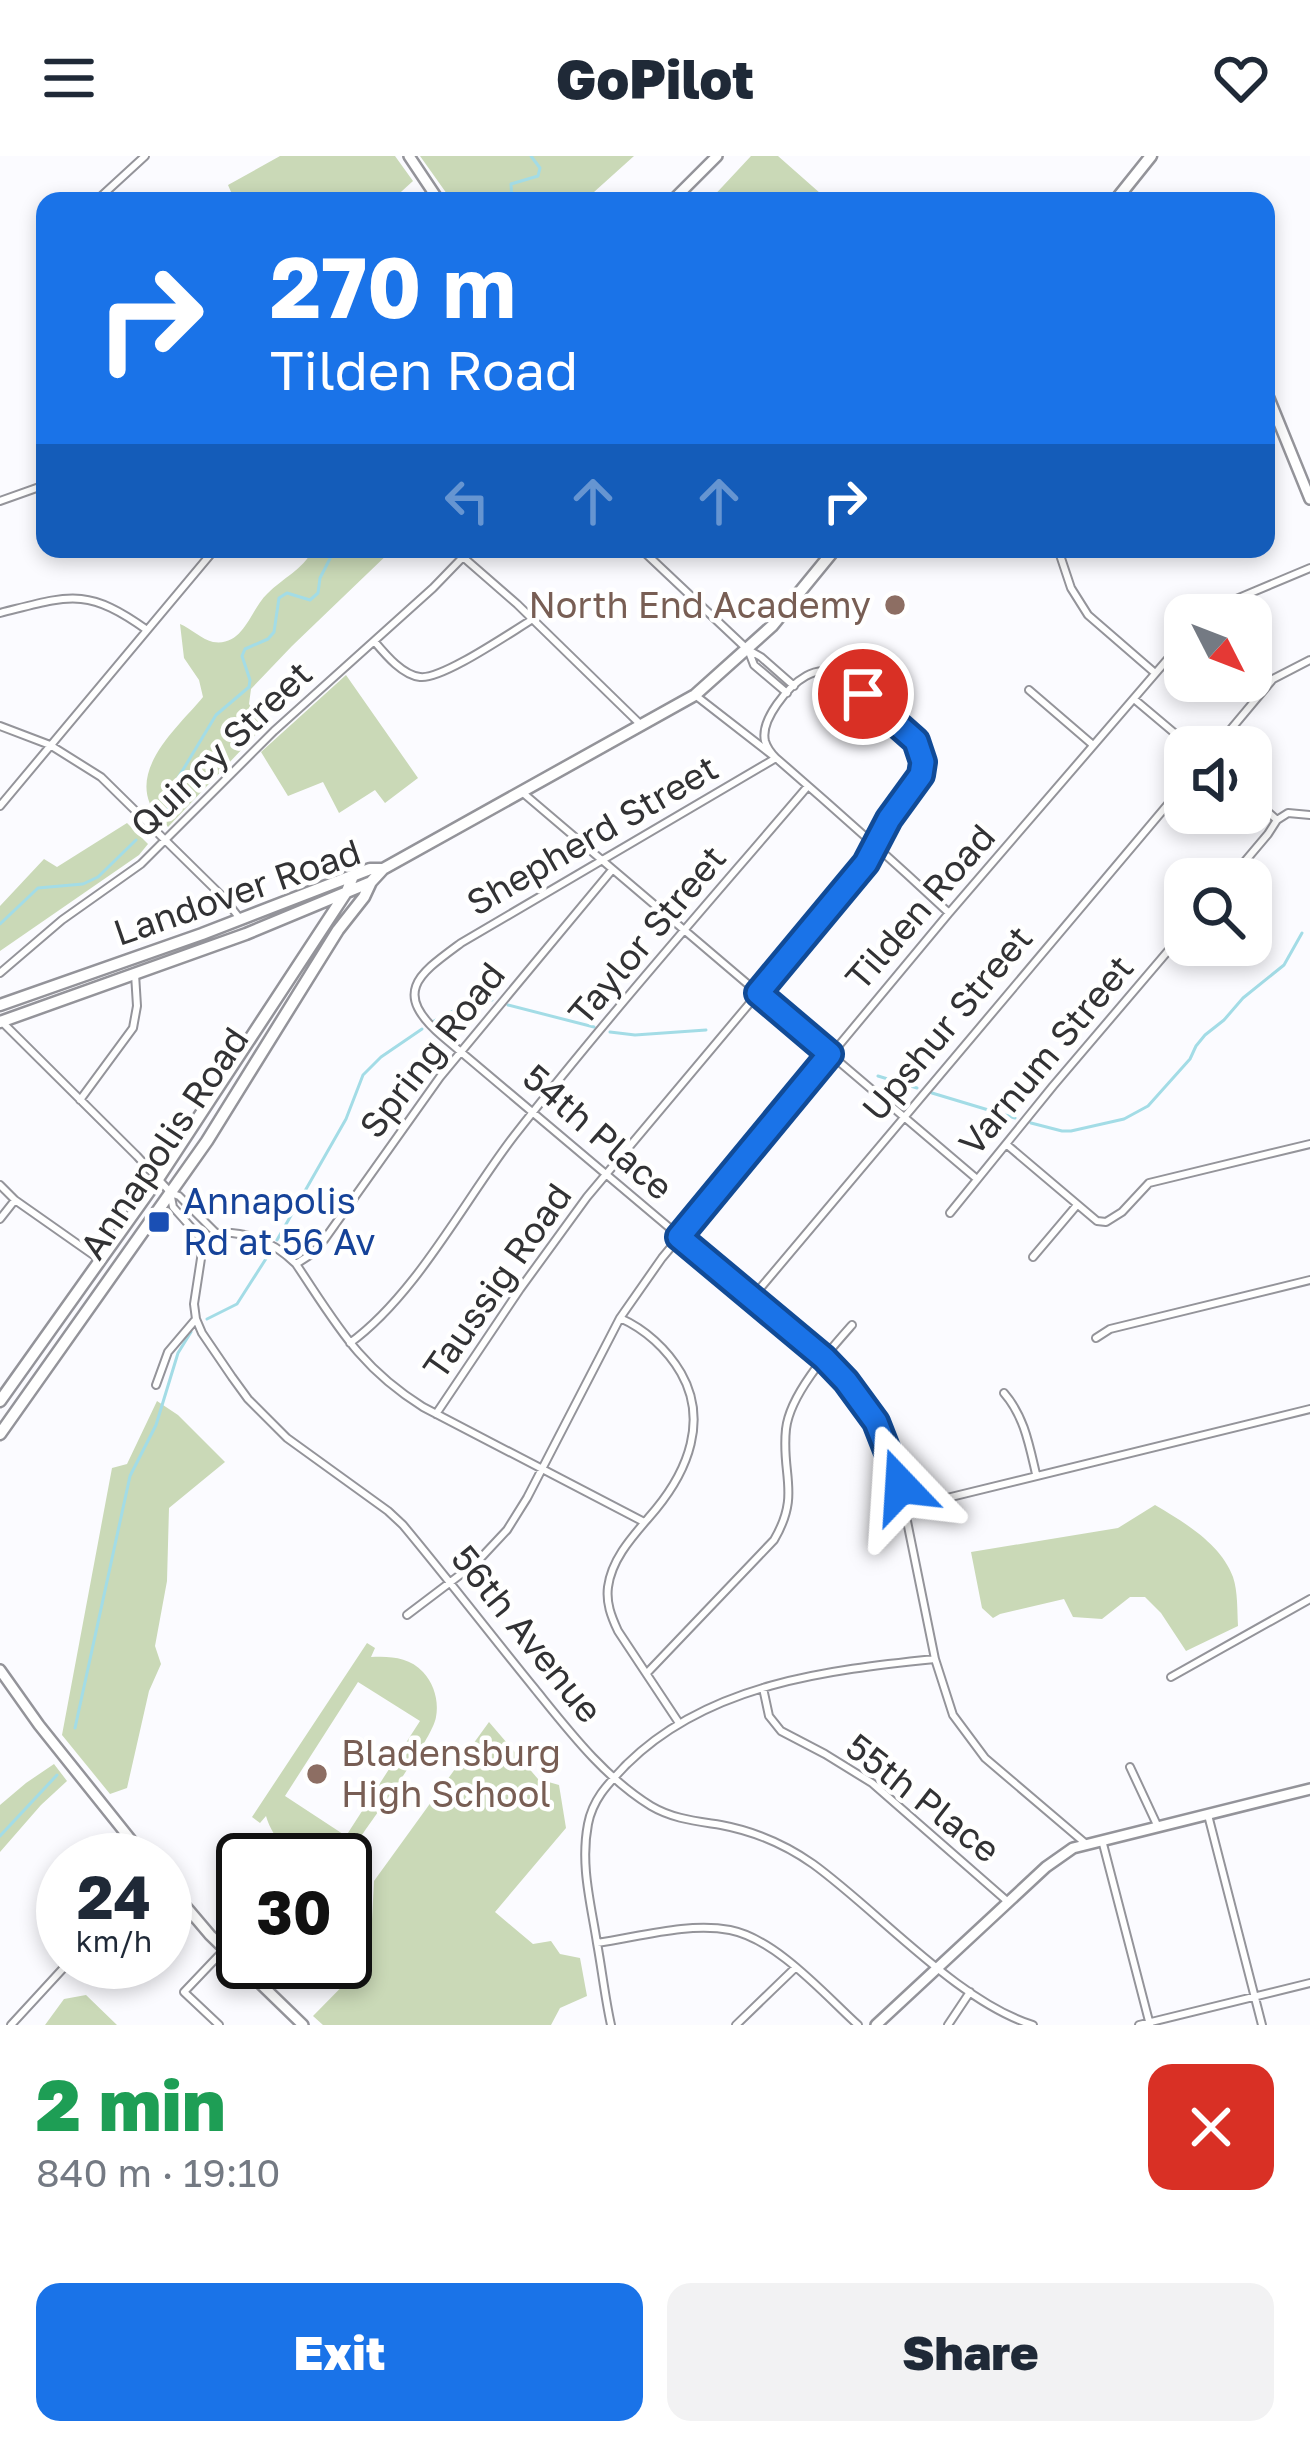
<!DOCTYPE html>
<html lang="en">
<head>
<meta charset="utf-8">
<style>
  body { margin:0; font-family:"Golos Text",sans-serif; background:#f2f2f3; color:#1f2937; height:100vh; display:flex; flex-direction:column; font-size:45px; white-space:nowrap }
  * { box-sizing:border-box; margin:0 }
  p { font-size:39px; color:#747a83 }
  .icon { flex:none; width:66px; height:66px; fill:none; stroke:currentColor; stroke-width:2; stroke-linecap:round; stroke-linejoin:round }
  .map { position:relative; height:1869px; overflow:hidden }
  .sheet { display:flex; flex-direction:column; background:#fff; flex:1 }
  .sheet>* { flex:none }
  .top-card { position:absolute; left:36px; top:36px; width:1239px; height:366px; border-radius:24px; box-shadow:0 6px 18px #0003; background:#1a73e8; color:#fff; overflow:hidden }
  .needle { width:78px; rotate:132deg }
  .buttons { position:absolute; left:1164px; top:438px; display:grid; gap:24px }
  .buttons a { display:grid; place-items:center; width:108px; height:108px; border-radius:24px; background:#fff; box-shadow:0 6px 18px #0003; font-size:60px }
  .speed { position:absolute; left:36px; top:1677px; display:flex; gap:24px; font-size:60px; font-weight:700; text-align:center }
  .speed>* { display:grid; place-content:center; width:156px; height:156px; border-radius:50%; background:#fff; box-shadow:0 6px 18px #0003; line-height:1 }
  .speed small { font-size:30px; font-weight:400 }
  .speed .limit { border:6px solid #111; border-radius:18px; background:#fff; color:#111 }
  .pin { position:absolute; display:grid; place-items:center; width:102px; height:102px; color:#fff; margin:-51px; border:6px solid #fff; border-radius:50%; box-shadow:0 3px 12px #0007 }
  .me { position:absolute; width:132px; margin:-66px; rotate:340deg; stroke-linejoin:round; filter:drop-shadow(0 0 9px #0008) }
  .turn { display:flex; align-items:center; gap:42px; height:252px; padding:0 36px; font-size:54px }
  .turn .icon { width:156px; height:156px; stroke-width:2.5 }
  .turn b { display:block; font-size:84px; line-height:102px }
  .lanes { display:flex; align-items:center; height:114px; padding:0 36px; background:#0003; justify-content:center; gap:60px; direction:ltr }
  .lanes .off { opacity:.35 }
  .round { display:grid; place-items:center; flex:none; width:126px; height:126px; border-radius:24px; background:#f2f2f3 }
  .summary { display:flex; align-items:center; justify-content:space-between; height:204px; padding:0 36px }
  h1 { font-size:72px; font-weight:800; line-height:90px; color:#1e9e55 }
  .button { display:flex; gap:24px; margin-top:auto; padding:24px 36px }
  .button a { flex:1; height:138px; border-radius:24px; background:#1a73e8; color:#fff; font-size:48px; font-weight:800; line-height:138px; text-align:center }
  .button a+a { background:#f2f2f3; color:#1f2937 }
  header { display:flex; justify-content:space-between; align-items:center; height:156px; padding:0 36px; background:#fff; font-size:54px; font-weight:800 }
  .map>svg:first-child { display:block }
  .green { fill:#cad9b7; fill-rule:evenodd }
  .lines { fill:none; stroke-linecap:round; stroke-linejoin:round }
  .stream { stroke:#a3dce6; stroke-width:3 }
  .street-casing { stroke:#94949a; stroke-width:10 }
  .secondary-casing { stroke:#94949a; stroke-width:14 }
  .primary-casing { stroke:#94949a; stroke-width:15 }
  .street { stroke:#fff; stroke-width:6 }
  .secondary { stroke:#fff; stroke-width:9 }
  .primary { stroke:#fff; stroke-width:10 }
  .route-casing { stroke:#114b97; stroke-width:30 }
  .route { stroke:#1a73e8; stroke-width:21 }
  .education-dot { fill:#8d6e63; stroke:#fff; stroke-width:4.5 }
  .transit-dot { fill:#1a4fb4; stroke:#fff; stroke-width:4.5 }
  .labels { text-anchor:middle; stroke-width:9; stroke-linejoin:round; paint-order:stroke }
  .education-label { font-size:36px; fill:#785e54; stroke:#fff; text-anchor:end }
  .street-label { font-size:36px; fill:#323234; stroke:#fff }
  .transit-label { font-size:36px; fill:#164399; stroke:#fff; text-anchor:start }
</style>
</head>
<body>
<header><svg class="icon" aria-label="menu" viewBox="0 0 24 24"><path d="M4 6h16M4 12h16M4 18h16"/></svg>GoPilot<svg class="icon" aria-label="heart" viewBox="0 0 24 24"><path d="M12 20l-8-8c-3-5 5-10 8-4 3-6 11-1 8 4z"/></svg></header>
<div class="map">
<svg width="1310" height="1869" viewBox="0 0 1310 1869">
  <rect width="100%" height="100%" fill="#fbfbff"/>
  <path class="green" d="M280 0H395L413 25 391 45H235L228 29Z
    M420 0H634L584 45H452Z
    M751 0H778L829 45H709Z
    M314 393H393L292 490 251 533 249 548 264 570 168 671C163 664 153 655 150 648 133 608 181 568 203 541L199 524 184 502 180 468C190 472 203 484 213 486 244 491 250 454 267 438 284 421 301 415 314 393Z
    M346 519 418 622 385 647 375 634 339 657 323 626 288 640 261 596Z
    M127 667 148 688 139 699 0 795V750L44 703 57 711Z
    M157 1245 178 1259 225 1306 169 1352 167 1425 155 1490 161 1508 149 1535 127 1632 110 1638 62 1579 112 1312 127 1308Z
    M1155 1349C1184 1366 1221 1388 1233 1421 1238 1436 1237 1454 1238 1470L1186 1495 1161 1457 1145 1441H1130L1102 1463 1073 1461 1064 1443 1000 1458 993 1462 982 1452 971 1396 1118 1372Z
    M367 1487 375 1492 371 1501C390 1500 409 1501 423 1516 434 1528 439 1545 436 1561 433 1582 375 1659 360 1682 358 1683 347 1696 346 1697 311 1720 276 1694 266 1660L260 1667 252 1661ZM358 1526 420 1565 346 1680 285 1640Z
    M489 1566 538 1623 559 1629 566 1672 495 1756 533 1788 551 1785 560 1798 580 1802 587 1840 560 1852 551 1869H323L313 1860 370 1802 374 1725Z
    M54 1608 67 1625 41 1649 0 1696V1649L26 1627Z
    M86 1839 117 1869H45L64 1843Z"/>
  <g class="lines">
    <path class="stream" d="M512 45 511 28 538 20 540 12 531 0
      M164 658 176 643 178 622 216 559 249 531 250 524 242 500 245 493 268 483 274 476 279 442 287 437 310 444 318 437 320 422 335 393
      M0 768 38 732 83 728 98 721 136 684
      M508 849 594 871
      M434 865 472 845 492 844
      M610 876 635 879 706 874
      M878 920 917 932
      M932 937 1015 962
      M1031 967 1062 975H1071L1124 963 1148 950 1190 903 1196 890 1205 879 1224 864 1243 842 1284 809 1302 777
      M277 1084 346 963 363 919 381 901 422 873
      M207 1163 237 1148 269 1098
      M75 1572 130 1320 156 1269 178 1197 191 1176
      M0 1680 57 1619"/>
    <g class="street-casing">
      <path id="street" d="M96 45 145 0
        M0 345 45 329
        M641 393 747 493 761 501 794 530
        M1058 393 1071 432 1088 459 1155 517
        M463 401 517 448 639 567
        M0 457C68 440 86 430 147 474
        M1207 459 1222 449 1310 412
        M374 485C385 498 402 519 420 521 442 524 511 476 533 463
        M749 496 754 509 787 537
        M1029 534 1093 589
        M695 539 776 602 461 787C419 818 391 836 442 880L824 1202 863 1246 876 1266 896 1311 935 1503 953 1559 985 1602 1085 1687
        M1134 543 1191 591
        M0 570 50 589 101 621 223 741 241 764
        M1216 591 1273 523 1310 504
        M523 637 977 1023
        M1251 641 1277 664
        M0 650 215 393
        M1277 664 1288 657 1310 659
        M1230 723 1268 678 1277 664
        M0 817 62 764 141 708 274 575 433 432 463 401 467 393
        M0 864 137 1000 171 1037 179 1040 216 1077C248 1075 274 1086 296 1108 337 1169 359 1211 423 1251L644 1366
        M80 944 133 872 137 850 135 818
        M1006 988 1097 1065 1106 1066 1122 1056 1149 1027 1310 988
        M0 1029 15 1044 99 1103
        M171 1041 173 1051 205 1087
        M950 1057 1053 930 1185 775
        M0 1063 15 1044
        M216 1077 205 1087 202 1096 194 1148 196 1163 202 1177 232 1221 248 1243 287 1282 388 1355 403 1369C448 1423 491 1479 535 1533 569 1575 604 1621 651 1650 673 1663 696 1665 721 1669 753 1675 786 1689 813 1708 878 1755 958 1846 1033 1869
        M1033 1101 1077 1049
        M296 1108 313 1097 324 1084 440 921 612 714
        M752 1142 1185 628
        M620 1162C645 1173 667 1193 681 1217 708 1264 688 1314 656 1353 637 1376 612 1400 608 1431 606 1447 611 1460 618 1475L679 1567
        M1096 1182 1110 1173 1310 1124
        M350 1187C416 1139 464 1045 514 980 608 860 709 746 808 630
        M156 1229 168 1196 196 1163
        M1004 1237C1024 1260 1029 1288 1036 1318
        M436 1258 520 1133 587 1041 854 723C868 705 875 685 887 666 897 651 914 637 921 620 924 611 923 601 920 592 912 574 854 529 835 517 825 514 816 514 806 520 788 530 760 564 765 585 767 592 772 598 776 602 835 653 892 704 949 757
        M906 1352 1310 1253
        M407 1459 477 1406 507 1374 527 1342 620 1162 662 1102 949 757 1185 483
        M647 1517 774 1384C801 1338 781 1319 786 1273 790 1238 829 1195 852 1169
        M1171 1521 1310 1443
        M763 1532 769 1560 781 1575 825 1598 872 1627 1007 1745
        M1130 1611 1158 1671
        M1208 1659 1262 1869
        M1102 1684 1150 1869
        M597 1787C639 1781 688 1766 730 1774 776 1783 824 1838 858 1869
        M11 1869 69 1806
        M219 1869 184 1836 224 1794
        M611 1869C605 1842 602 1814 597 1787 591 1748 580 1709 588 1668 593 1642 609 1627 627 1608 708 1528 827 1514 935 1503
        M736 1869 795 1812
        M948 1869 970 1836
        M1139 1869 1310 1827"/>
    </g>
    <g class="secondary-casing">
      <path id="secondary" d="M409 0 439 45
        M672 45 717 0
        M1266 235 1310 343
        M0 1514 39 1569 147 1704
        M165 1726 210 1779 303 1869
        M876 1869 1046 1711 1073 1692 1310 1633"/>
    </g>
    <g class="primary-casing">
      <path id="primary" d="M1115 45 1151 0
        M0 849 202 778 370 713H383
        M0 866 246 778 371 726 383 713 695 539 772 470 835 393
        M0 1245 158 1023 347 735 353 720
        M0 1278 207 985 338 774 364 741 371 726"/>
    </g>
    <use href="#street" class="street"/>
    <use href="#secondary" class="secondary"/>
    <use href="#primary" class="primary"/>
  </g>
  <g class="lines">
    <g class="route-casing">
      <path id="route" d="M863 538 916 585 923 606 921 619 889 663 866 707 758 837 830 898 679 1081 824 1202 846 1225 876 1266 901 1330"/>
    </g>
    <use href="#route" class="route"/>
  </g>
  <g class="education-dot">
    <circle cx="895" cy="449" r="12"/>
    <circle cx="317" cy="1618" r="12"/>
  </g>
  <rect class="transit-dot" x="147" y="1054" width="24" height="24" rx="6"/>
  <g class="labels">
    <g class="education-label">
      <text x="871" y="462">North End Academy</text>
      <text x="341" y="1610" text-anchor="start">Bladensburg<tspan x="341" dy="41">High School</tspan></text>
    </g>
    <g class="street-label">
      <text transform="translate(221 593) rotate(-44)" y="13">Quincy Street</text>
      <text transform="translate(592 679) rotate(-30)" y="13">Shepherd Street</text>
      <text transform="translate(237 736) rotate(-19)" y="13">Landover Road</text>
      <text transform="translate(920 751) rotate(-49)" y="13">Tilden Road</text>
      <text transform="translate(647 779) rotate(-50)" y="13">Taylor Street</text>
      <text transform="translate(947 867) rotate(-50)" y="13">Upshur Street</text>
      <text transform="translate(432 894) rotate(-52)" y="13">Spring Road</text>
      <text transform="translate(1046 899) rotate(-50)" y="13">Varnum Street</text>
      <text transform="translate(598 976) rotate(41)" y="13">54th Place</text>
      <text transform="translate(164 987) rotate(-56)" y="13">Annapolis Road</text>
      <text transform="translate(497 1125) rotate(-55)" y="13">Taussig Road</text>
      <text transform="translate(527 1478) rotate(51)" y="13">56th Avenue</text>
      <text transform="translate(923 1642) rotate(38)" y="13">55th Place</text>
    </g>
    <g class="transit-label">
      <text x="183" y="1058">Annapolis<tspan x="183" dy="41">Rd at 56 Av</tspan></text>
    </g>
  </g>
</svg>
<div class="buttons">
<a><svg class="needle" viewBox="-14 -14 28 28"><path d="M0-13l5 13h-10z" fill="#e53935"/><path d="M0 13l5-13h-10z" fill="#747a83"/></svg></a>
<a><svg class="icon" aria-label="sound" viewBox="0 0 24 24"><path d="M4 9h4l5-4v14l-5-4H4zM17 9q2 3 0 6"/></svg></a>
<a><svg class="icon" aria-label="search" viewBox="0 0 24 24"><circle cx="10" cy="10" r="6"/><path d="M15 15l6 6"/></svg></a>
</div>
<div class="speed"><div>24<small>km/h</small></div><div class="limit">30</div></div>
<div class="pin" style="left:863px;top:538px;background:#d93025"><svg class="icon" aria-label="arrive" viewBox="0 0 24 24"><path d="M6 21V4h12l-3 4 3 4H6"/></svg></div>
<svg class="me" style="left:901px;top:1330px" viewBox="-20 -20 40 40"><path d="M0-17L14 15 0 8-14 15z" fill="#1a73e8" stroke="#fff" stroke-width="4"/></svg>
<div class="top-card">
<div class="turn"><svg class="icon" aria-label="right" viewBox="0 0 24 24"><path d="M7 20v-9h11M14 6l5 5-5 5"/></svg><div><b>270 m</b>Tilden Road</div></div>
<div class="lanes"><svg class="icon off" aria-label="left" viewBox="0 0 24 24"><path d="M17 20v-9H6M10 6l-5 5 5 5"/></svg><svg class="icon off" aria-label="ahead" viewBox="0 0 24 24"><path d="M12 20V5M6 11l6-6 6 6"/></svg><svg class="icon off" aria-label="ahead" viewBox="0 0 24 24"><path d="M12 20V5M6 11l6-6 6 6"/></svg><svg class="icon" aria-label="right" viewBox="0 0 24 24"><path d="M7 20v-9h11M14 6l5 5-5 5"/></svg></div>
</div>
</div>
<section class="sheet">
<div class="summary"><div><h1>2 min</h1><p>840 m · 19:10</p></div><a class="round" style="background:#d93025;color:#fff"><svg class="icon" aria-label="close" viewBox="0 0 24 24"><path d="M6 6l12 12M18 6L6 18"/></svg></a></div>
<div class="button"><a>Exit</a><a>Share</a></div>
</section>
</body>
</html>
